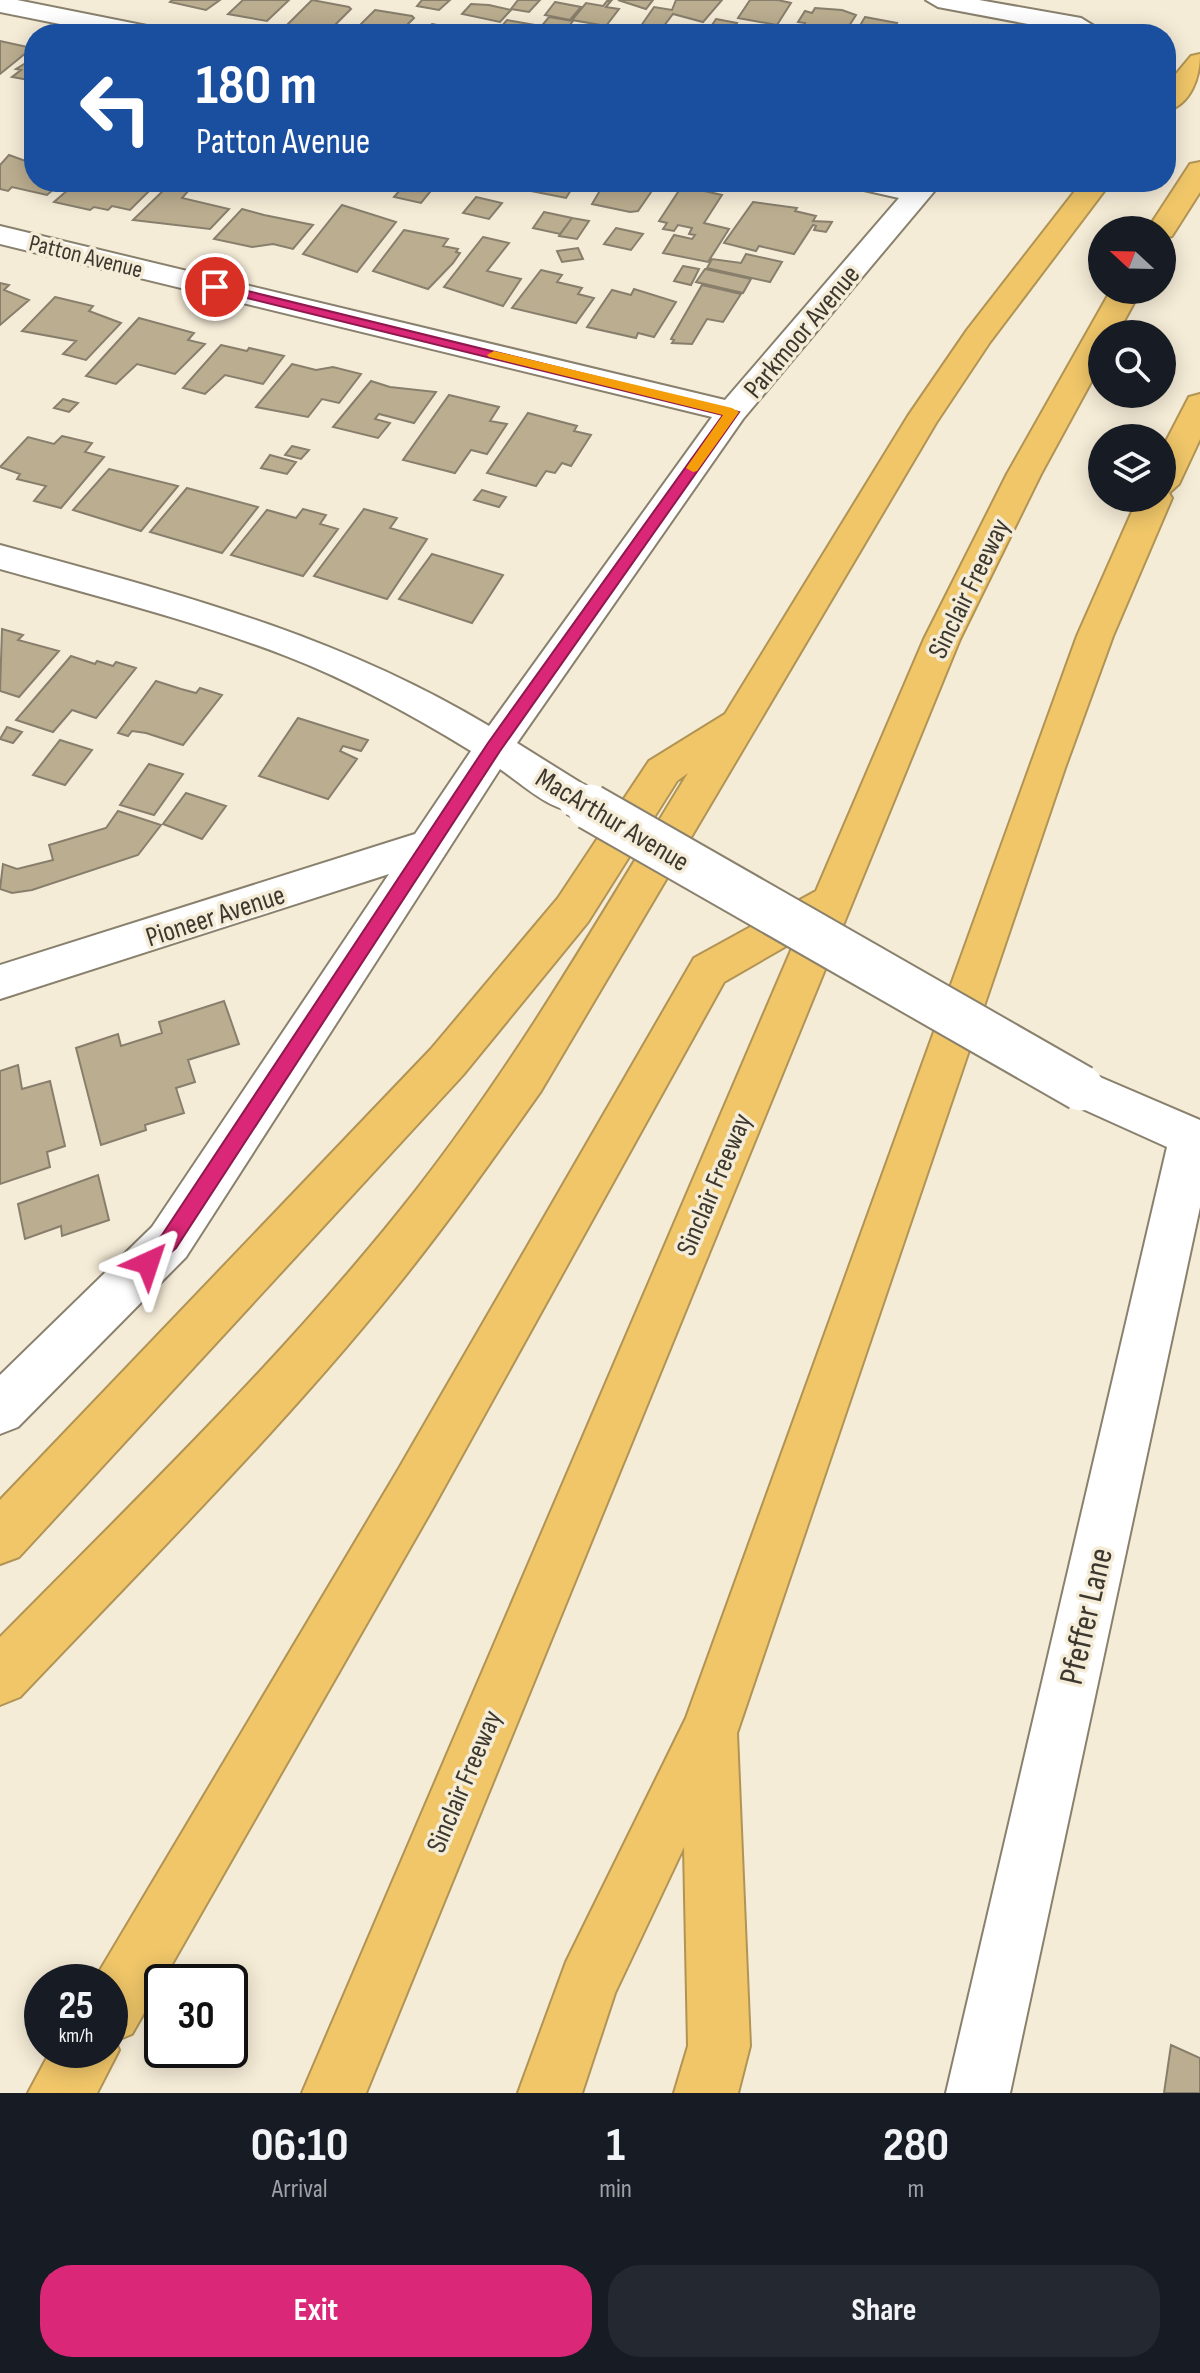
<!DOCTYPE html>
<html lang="en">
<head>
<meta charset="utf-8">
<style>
  body { margin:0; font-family:"Sofia Sans Condensed",sans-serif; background:#242831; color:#f1f3f6; height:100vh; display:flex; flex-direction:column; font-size:30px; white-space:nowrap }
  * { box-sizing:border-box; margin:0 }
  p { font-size:26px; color:#9ea1a6 }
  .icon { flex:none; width:44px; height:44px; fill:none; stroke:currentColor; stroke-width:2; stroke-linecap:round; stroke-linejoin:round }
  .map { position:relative; height:2093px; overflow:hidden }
  .sheet { display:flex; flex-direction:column; background:#171b24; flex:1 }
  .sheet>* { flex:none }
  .banner { position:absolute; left:24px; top:24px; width:1152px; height:168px; border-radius:32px; box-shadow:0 4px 20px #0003; background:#1a4fa0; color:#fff; overflow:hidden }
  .needle { width:52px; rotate:292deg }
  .tools { position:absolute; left:1088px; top:216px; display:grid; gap:16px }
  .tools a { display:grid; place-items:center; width:88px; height:88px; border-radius:50%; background:#171b24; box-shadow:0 4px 20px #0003; font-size:40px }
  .speed { position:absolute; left:24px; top:1964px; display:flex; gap:16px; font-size:40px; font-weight:700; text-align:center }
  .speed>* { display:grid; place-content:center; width:104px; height:104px; border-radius:50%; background:#171b24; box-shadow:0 4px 20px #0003; line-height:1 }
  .speed small { font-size:20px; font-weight:400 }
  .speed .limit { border:4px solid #111; border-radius:12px; background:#fff; color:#111 }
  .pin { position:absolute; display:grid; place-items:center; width:68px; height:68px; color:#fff; margin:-34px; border:4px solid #fff; border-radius:50%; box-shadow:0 2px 8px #0007 }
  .me { position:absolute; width:88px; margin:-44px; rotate:42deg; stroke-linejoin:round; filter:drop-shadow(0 0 6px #0008) }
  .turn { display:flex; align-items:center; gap:28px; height:168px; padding:0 40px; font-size:36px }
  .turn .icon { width:104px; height:104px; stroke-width:2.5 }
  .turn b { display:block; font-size:56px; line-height:68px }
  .eta { display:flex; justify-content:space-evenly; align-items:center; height:136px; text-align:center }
  .eta b { font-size:48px; font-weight:700; line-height:56px }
  .cta { display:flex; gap:16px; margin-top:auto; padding:16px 40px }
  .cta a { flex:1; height:92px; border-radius:32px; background:#db2777; color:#fff; font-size:32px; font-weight:700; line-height:92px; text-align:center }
  .cta a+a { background:#242831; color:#f1f3f6 }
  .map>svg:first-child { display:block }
  .building { fill:#bbad8f; stroke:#877e6c; stroke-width:2 }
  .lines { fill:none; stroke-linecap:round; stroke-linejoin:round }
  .minor-casing { stroke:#89806d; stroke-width:4 }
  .highway-casing { stroke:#b19455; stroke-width:4 }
  .minor { fill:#fff; fill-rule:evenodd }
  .highway { fill:#f0c669; fill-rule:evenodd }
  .minor-bridge-far1-casing { stroke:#89806d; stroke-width:38; stroke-linecap:butt }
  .minor-bridge-casing { stroke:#89806d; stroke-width:49; stroke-linecap:butt }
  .minor-bridge-far1 { stroke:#fff; stroke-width:35 }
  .minor-bridge { stroke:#fff; stroke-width:45 }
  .route { fill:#db2777; stroke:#8e194d; stroke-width:2 }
  .slow { fill:#f59e0b }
  .labels { text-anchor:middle; stroke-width:7; stroke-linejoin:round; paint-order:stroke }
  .far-street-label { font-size:24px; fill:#3c3830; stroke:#f5ecd7 }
  .street-label { font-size:28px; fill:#3c3830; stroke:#f5ecd7 }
  .near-street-label { font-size:34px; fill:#3c3830; stroke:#f5ecd7 }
</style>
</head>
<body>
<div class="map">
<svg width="1200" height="2093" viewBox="0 0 1200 2093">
  <rect width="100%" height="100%" fill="#f5ecd7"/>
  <path class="building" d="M172 0H220L206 10 170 2Z
    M243 0H289L267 21 228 14Z
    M312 0 349 7 351 9 329 31 320 33 287 25Z
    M422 0H450L439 10 417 6Z
    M518 0H540L529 12 511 9Z
    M618 0H653L646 9Z
    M676 0H722L703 22 673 14 660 31H645L654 34 636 33 654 7 672 10Z
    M750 0H778L791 3 777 25 738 18Z
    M607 1H611L606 7 619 9 606 26 572 20 586 3 603 6Z
    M555 2 581 7 570 20 545 15Z
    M471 4 489 5 511 10 500 22 462 14Z
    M815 8 842 10 856 15 844 34H813L801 30 805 23 798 22 805 11 812 13Z
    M375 10 412 16 414 18 399 33 351 34Z
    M549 17 573 21 563 34 539 29Z
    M865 17 897 23 893 29 902 31 901 34H855Z
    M716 19 737 23 730 34H706Z
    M507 20 535 25 533 28 537 32 495 34Z
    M432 24 461 30 464 26 475 28 471 34H423Z
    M0 41 32 48 0 74Z
    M34 58V81L12 77 21 70 16 69Z
    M9 155 34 164V182H62L47 195 12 187 8 191 0 189V165Z
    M77 182H117L114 184 149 191 130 210 112 206 108 210 94 207 90 210 54 202Z
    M172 182H210L202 191 189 190 182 198 229 209 210 229 133 220Z
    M407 182H412L434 187 421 203 394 197Z
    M526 182H576L566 198 521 189Z
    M605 182H658L638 211 630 212 592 204Z
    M682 186 722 195 704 223 729 229 708 262 663 253 674 235 692 239 695 235 689 234 692 228 678 225 674 231 663 229 667 223 659 221Z
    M476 197 502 203 489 219 463 213Z
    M753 202 797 208 795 211 816 216 813 221 832 222 826 232 814 230 816 226 813 225 794 254 759 246 756 251 724 243Z
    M342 205 396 222 357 272 303 254Z
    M242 209 264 215 313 225 293 249 273 244 252 247 214 239Z
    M544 212 572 218 560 234 533 228Z
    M572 218 589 221 577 239 559 236Z
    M616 228 643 234 631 250 604 244Z
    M404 230 448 239 443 246 458 249 456 252 460 253 453 263 428 289 373 271Z
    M483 237 509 243 487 271 521 279 503 306 444 287Z
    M578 248 583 259 562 262 557 251Z
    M746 254 782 262 770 282 707 268 712 259 741 263Z
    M683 266 699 269 691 285 674 281Z
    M705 269 751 279 743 293 696 282Z
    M541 270 562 275 557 282 582 288 578 294 594 298 576 323 512 308Z
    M0 283 9 285 4 290 29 300 0 325Z
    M702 285 741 294 723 322 707 319 692 344 672 343 674 340 671 339Z
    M634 289 676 302 654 337 638 333 636 338 587 327 612 290 631 295Z
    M55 297 93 306 89 311 121 323 86 360 63 354 76 341 22 331Z
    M139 318 194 333 188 340 205 344 175 374 137 364 116 384 86 376Z
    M221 345 247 351 249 348 284 356 263 384 225 375 205 394 183 388Z
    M292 364 316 370 333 367 361 374 339 403 322 399 308 417 256 407Z
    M371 381 390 387 436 392 414 423 379 414 375 419 390 423 378 438 333 427Z
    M449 395 499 407 490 421 507 424 487 454 471 450 455 473 403 460Z
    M63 399 78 403 69 412 54 408Z
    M528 413 577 426 574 431 591 435 571 466 562 463 555 473 546 471 536 486 487 473Z
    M62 436 92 443 85 452 104 457 61 508 34 501 46 486 17 479 20 474 0 467 28 437 54 444Z
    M292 446 309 450 301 459 285 455Z
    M270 455 296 462 287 474 261 468Z
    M109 469 178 486 141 531 73 510Z
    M187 488 258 507 222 553 150 532Z
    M482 490 506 497 499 507 474 500Z
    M303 509 326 515 320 524 338 529 303 576 231 555 267 510 296 518Z
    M364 509 397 518 390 528 427 539 387 599 314 576Z
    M432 554 503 575 472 623 399 599Z
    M2 629 23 635 18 640 59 651 19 697 0 691Z
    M71 656 95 664 97 661 113 666 116 662 136 668 96 718 72 710 53 732 16 720Z
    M156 681 181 689 196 693 200 688 222 695 183 745 146 733 132 731 128 736 118 733Z
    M298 718 368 740 361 751 343 746 340 751 357 759 328 799 259 776Z
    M7 727 22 732 13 743 0 739Z
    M60 740 92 750 65 785 33 775Z
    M149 764 183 774 154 815 120 805Z
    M186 793 226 806 202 839 163 824Z
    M118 811 161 825 138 855 32 890 12 893 0 889 3 864 17 869 53 860 49 845 106 828Z
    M224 1001 239 1044 188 1060 195 1082 176 1088 184 1113 145 1125 146 1130 101 1145 76 1048 118 1034 121 1046 162 1033 159 1022Z
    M18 1065 22 1089 50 1081 65 1146 47 1152 50 1167 0 1184V1071Z
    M98 1175 109 1220 62 1236 61 1226 25 1239 18 1204Z
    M1171 2045 1200 2058V2093H1164Z"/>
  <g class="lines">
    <g class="minor-casing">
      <path id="minor" d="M0 0H17L147 26 160 34H110L0 12Z
        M926 0H979L1081 18 1094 26 1081 34 938 7Z
        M851 182H942L743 419 517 743 589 788 595 799 589 810C558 819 525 786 500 769L186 1257 18 1427 0 1434V1375L152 1227 389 874 0 999V965L415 834 471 751C412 715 351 681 286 656 193 620 96 596 0 569V545C174 593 332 632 489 726L712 417 0 244V226L725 400 899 198 855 188Z
        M1081 1069 1200 1120V1207L1010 2093H946L1167 1147 1065 1101 1059 1088 1065 1075Z"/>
    </g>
    <g class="highway-casing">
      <path id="highway" d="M1200 54C1200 77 1191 105 1166 111V86L1191 56Z
        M1200 162V192L1172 236 1162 239V230H1147L1190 164Z
        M1082 182H1111L990 342 936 423 541 1091C493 1159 445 1227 393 1291 277 1434 146 1564 20 1697L0 1705V1637C143 1492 291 1350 417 1189 519 1058 601 915 688 773L677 781 588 922 463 1075 19 1557 0 1564V1500L431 1049 558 898 649 761 725 714 908 416 967 330Z
        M1111 290H1141L1117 334H1102V362L1041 474 960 639 366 2093H302L795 941 724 982 434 1506 132 2034 115 2041 119 2050 97 2093H28L51 2050H110V1982H93L398 1470 694 958 816 891 924 639 1007 474Z
        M1200 394V439L1179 484 1169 493 1172 498 1113 636 1065 768 737 1733 750 2046 738 2093H674L688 2046 684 1847 615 1993 582 2093H518L566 1962 686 1718 1077 636 1138 498H1162V449L1189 397Z"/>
    </g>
    <use href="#minor" class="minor"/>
    <use href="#highway" class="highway"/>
    <g class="minor-bridge-far1-casing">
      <path id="minor-bridge-far1" d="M575 799 593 809"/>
    </g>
    <g class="minor-bridge-casing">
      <path id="minor-bridge" d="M590 807 1081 1088"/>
    </g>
    <use href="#minor-bridge-far1" class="minor-bridge-far1"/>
    <use href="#minor-bridge" class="minor-bridge"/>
  </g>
  <path class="route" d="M215 283 739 412 500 751 176 1248 148 1272 141 1269 138 1263 162 1235 488 743 723 415 210 289 208 287Z"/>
  <path class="slow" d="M494 351 732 408 739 412 697 471 693 472 686 468 723 415 489 357 487 355Z"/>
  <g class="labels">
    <g class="far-street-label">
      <text transform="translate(86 256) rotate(14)" y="8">Patton Avenue</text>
    </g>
    <g class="street-label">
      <text transform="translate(801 331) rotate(-50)" y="10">Parkmoor Avenue</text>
      <text transform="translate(968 588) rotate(-64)" y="10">Sinclair Freeway</text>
      <text transform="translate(613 819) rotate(31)" y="10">MacArthur Avenue</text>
      <text transform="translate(215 915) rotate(-18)" y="10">Pioneer Avenue</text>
      <text transform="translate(713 1184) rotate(-67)" y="10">Sinclair Freeway</text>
      <text transform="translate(463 1781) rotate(-67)" y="10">Sinclair Freeway</text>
    </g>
    <g class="near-street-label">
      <text transform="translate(1085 1616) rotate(-77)" y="12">Pfeffer Lane</text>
    </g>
  </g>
</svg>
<div class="tools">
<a><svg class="needle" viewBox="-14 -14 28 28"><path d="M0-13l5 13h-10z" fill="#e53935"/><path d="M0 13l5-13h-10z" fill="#9ea1a6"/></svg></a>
<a><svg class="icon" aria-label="search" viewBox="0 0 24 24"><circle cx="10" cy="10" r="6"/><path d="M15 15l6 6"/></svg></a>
<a><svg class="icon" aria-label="layers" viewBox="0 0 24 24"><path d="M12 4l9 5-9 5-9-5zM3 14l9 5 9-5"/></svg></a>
</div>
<div class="speed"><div>25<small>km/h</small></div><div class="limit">30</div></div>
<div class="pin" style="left:215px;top:287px;background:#d93025"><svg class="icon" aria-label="arrive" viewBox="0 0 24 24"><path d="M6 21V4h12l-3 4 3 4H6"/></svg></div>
<svg class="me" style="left:148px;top:1263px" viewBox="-20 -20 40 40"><path d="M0-17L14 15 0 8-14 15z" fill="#db2777" stroke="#fff" stroke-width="4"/></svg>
<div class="banner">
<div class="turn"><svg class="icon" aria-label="left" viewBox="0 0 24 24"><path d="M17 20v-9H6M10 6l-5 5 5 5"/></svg><div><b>180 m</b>Patton Avenue</div></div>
</div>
</div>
<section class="sheet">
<div class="eta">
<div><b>06:10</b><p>Arrival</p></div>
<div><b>1</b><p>min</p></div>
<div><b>280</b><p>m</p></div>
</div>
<div class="cta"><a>Exit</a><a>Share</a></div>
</section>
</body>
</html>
